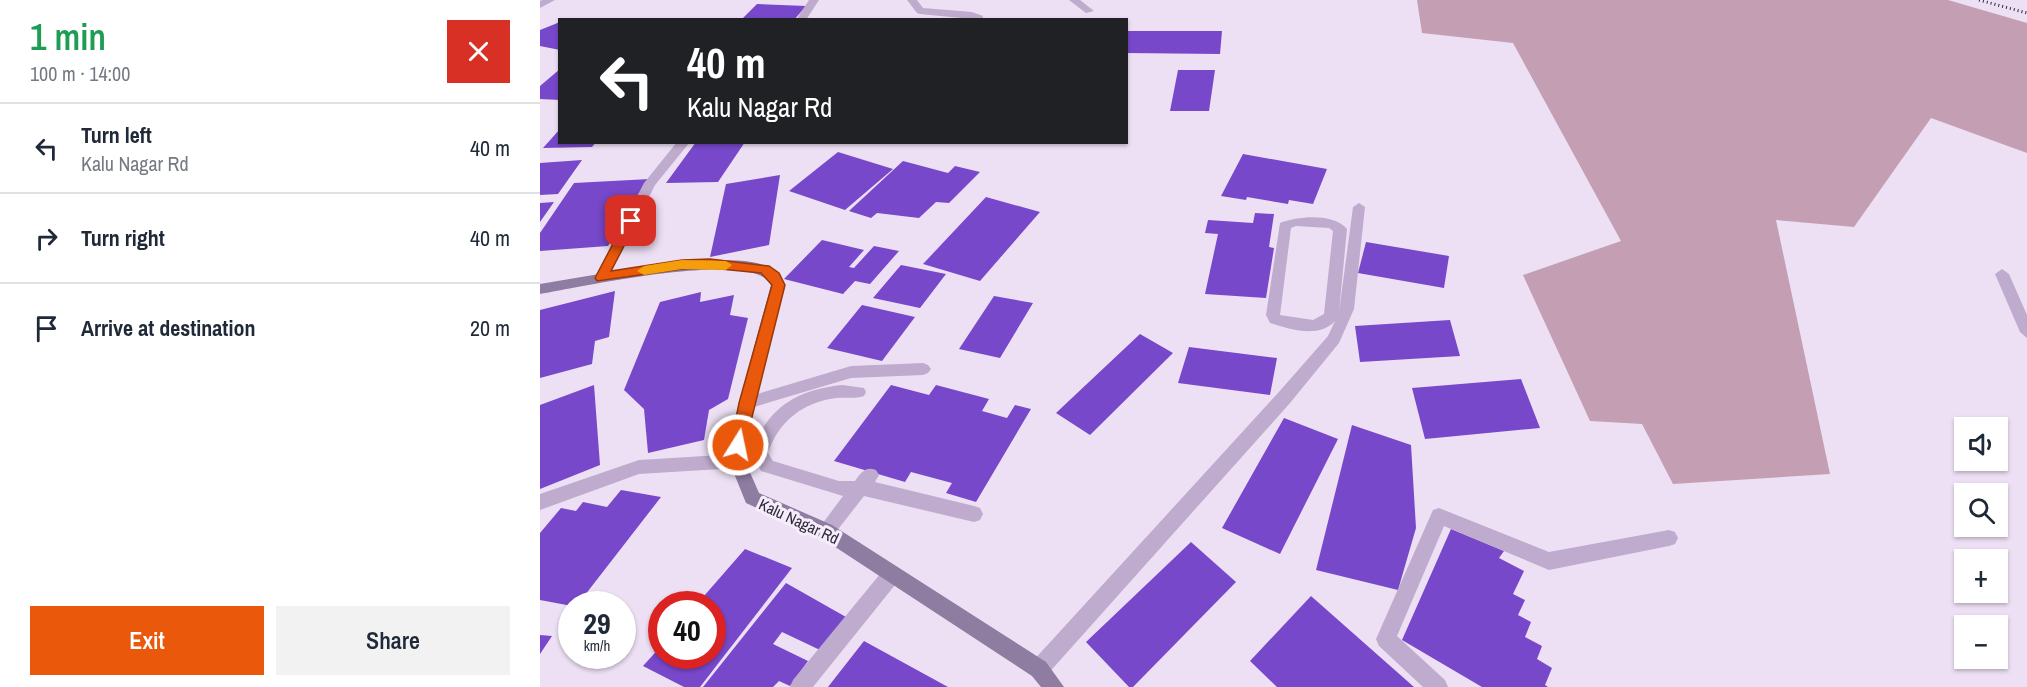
<!DOCTYPE html>
<html lang="en">
<head>
<meta charset="utf-8">
<style>
  body { margin:0; font-family:"Archivo Narrow",sans-serif; background:#f2f2f3; color:#1f2937; height:100vh; display:flex; flex-direction:column; font-size:22px; white-space:nowrap }
  * { box-sizing:border-box; margin:0 }
  p { font-size:20px; color:#747a83 }
  .icon { flex:none; width:33px; height:33px; fill:none; stroke:currentColor; stroke-width:2; stroke-linecap:round; stroke-linejoin:round }
  .map { position:relative; flex:1; overflow:hidden }
  .details { display:flex; flex-direction:column; background:#fff; width:540px }
  .details>* { flex:none }
  .guide { position:absolute; left:18px; top:18px; width:570px; height:126px; border-radius:0px; box-shadow:0 2px 4px #0004; background:#202124; color:#fff; overflow:hidden }
  .controls { position:absolute; left:1414px; top:417px; display:grid; gap:12px }
  .controls a { display:grid; place-items:center; width:54px; height:54px; border-radius:0px; background:#fff; box-shadow:0 2px 4px #0004; font-size:30px }
  .speed { position:absolute; left:18px; top:591px; display:flex; gap:12px; font-size:30px; font-weight:700; text-align:center }
  .speed>* { display:grid; place-content:center; width:78px; height:78px; border-radius:50%; background:#fff; box-shadow:0 2px 4px #0004; line-height:1 }
  .speed small { font-size:15px; font-weight:400 }
  .speed .limit { border:9px solid #d22; background:#fff; color:#111 }
  .pin { position:absolute; display:grid; place-items:center; width:51px; height:51px; color:#fff; margin:-26px; border-radius:12px; box-shadow:0 3px 9px #0006 }
  .me { position:absolute; width:66px; margin:-33px; rotate:10deg; stroke-linejoin:round; filter:drop-shadow(0 0 4px #0008) }
  .turn { display:flex; align-items:center; gap:21px; height:126px; padding:0 30px; font-size:27px }
  .turn .icon { width:78px; height:78px; stroke-width:2.5 }
  .turn b { display:block; font-size:42px; line-height:51px }
  .round { display:grid; place-items:center; flex:none; width:63px; height:63px; border-radius:0px; background:#f2f2f3 }
  .headline { display:flex; align-items:center; justify-content:space-between; height:102px; padding:0 30px }
  h1 { font-size:36px; font-weight:600; line-height:45px; color:#1e9e55 }
  .primary-button { display:flex; gap:12px; margin-top:auto; padding:12px 30px }
  .primary-button a { flex:1; height:69px; border-radius:0px; background:#ea580c; color:#fff; font-size:24px; font-weight:600; line-height:69px; text-align:center }
  .primary-button a+a { background:#f2f2f3; color:#1f2937 }
  ul { padding:0; list-style:none }
  li { display:flex; align-items:center; gap:18px; height:90px; padding:0 30px; border-top:2px solid #e0e1e3 }
  li div { flex:1 }
  li b { display:block; font-size:22px }
  li em { font-style:normal }
  main { display:flex; flex:1; min-height:0 }
  .map>svg:first-child { display:block }
  .green { fill:#c49fb3 }
  .building { fill:#7748ca }
  .lines { fill:none; stroke-linecap:round; stroke-linejoin:round }
  .street { fill:#bfabcd; fill-rule:evenodd }
  .secondary { fill:#8e7ca1; fill-rule:evenodd }
  .rail { stroke:#312a3b; stroke-width:3; stroke-dasharray:1 3; stroke-linecap:butt }
  .route { fill:#ea580c; stroke:#983908; stroke-width:1.5 }
  .slow { fill:#f59e0b }
  .labels { text-anchor:middle; stroke-width:6; stroke-linejoin:round; paint-order:stroke }
  .street-label { font-size:16px; fill:#312a3b; stroke:#f6edfb }
</style>
</head>
<body>
<main>
<section class="details">
<div class="headline"><div><h1>1 min</h1><p>100 m · 14:00</p></div><a class="round" style="background:#d93025;color:#fff"><svg class="icon" aria-label="close" viewBox="0 0 24 24"><path d="M6 6l12 12M18 6L6 18"/></svg></a></div>
<ul>
<li><svg class="icon" aria-label="left" viewBox="0 0 24 24"><path d="M17 20v-9H6M10 6l-5 5 5 5"/></svg><div><b>Turn left</b><p>Kalu Nagar Rd</p></div><em>40 m</em></li>
<li><svg class="icon" aria-label="right" viewBox="0 0 24 24"><path d="M7 20v-9h11M14 6l5 5-5 5"/></svg><div><b>Turn right</b></div><em>40 m</em></li>
<li><svg class="icon" aria-label="arrive" viewBox="0 0 24 24"><path d="M6 21V4h12l-3 4 3 4H6"/></svg><div><b>Arrive at destination</b></div><em>20 m</em></li>
</ul>
<div class="primary-button"><a>Exit</a><a>Share</a></div>
</section>
<div class="map">
<svg width="1487" height="687" viewBox="0 0 1487 687">
  <rect width="100%" height="100%" fill="#ede0f4"/>
  <path class="green" d="M877 0H1408L1487 23V153L1391 118 1314 227 1236 220 1290 474 1133 484 1102 424 1050 421 983 275 1081 241 973 43 882 33Z"/>
  <path class="building" d="M217 4 266 6 254 20H201Z
    M20 22V50L0 46V30Z
    M586 31H682L680 54 586 53Z
    M20 69V100L0 99V86Z
    M638 70H675L669 111H630Z
    M20 129V142H56L52 147 3 148Z
    M156 142H205L178 182 126 183Z
    M298 152 353 169 305 210 249 191Z
    M703 154 787 169 773 204 749 200 748 204 707 197 706 200 681 196Z
    M42 160 18 194 0 195V163Z
    M363 161 408 173 415 166 440 172 409 203 396 202 379 218 337 213 331 218 309 211Z
    M240 175 229 245 170 257 186 184Z
    M110 179 68 246 0 251V233L34 183Z
    M446 197 500 212 440 281 383 264Z
    M14 202 0 222V203Z
    M715 213 734 214 729 247 734 248 726 298 665 294 678 234 665 233 668 220 713 223Z
    M282 240 324 250 309 267 314 268 334 246 359 251 330 284 315 281 303 294 244 279Z
    M826 242 909 256 904 288 818 273Z
    M361 265 406 274 380 308 333 298Z
    M75 291 69 337 55 341 52 364 0 378V310Z
    M161 292 160 302 194 295 190 315 208 318 188 399 169 410 164 440 108 453 104 409 84 390 120 302Z
    M454 296 493 303 460 358 419 349Z
    M322 305 375 317 342 361 287 348Z
    M910 320 920 356 820 362 815 326Z
    M600 334 633 353 550 435 516 413Z
    M649 347 737 358 730 395 638 383Z
    M981 379 1000 428 885 439 872 388Z
    M54 385 60 465 0 489V405Z
    M351 385 389 395 396 385 449 399 442 411 467 418 475 405 491 409 436 502 406 493 412 483 371 472 365 482 294 461Z
    M744 418 798 439 740 554 682 528Z
    M812 425 871 445 876 528 858 590 776 570Z
    M81 490 121 497 38 604 32 606 0 600V533L21 508 36 511 43 502 67 507Z
    M911 529 964 551 959 558 984 571 973 594 985 600 978 615 991 622 985 637 1002 646 997 659 1012 668 1005 685 1008 687H942L862 640Z
    M651 542 696 582 593 687H589L546 642Z
    M205 549 252 568 160 687H144L103 666 122 645V656H172V604H157Z
    M246 583 306 617 280 650 242 632 233 644 268 661 250 686 239 681 233 687H163Z
    M771 596 874 687H737L710 661Z
    M0 635 12 636 0 654Z
    M324 641 408 687H288Z"/>
  <g class="lines">
    <path class="street" d="M2 0H15L0 8V1Z
      M269 0H279L266 20H256Z
      M367 0H377L383 8 432 12 443 16 442 20 380 14 377 13Z
      M529 0H540L554 11 546 13Z
      M137 142H150L115 185 67 281H57L55 277 104 183Z
      M819 203 825 207 814 309 799 343 750 403 506 676 499 679 492 676 489 669 492 662 738 393 788 336 795 321C779 339 749 329 730 323L726 315 740 223C758 216 794 213 807 229L799 312 813 207ZM756 226 789 228 793 231 784 314 773 320 740 315 751 228Z
      M1462 269 1469 274 1487 315V338L1480 332 1455 274Z
      M383 363 388 365 391 369 388 373 383 375 311 378 207 409 201 408 199 403 201 398 207 397 311 366Z
      M302 385 324 388 326 392 324 396C315 399 305 397 296 398 263 402 238 422 228 453L233 461 299 481H315C321 473 325 466 336 470L339 475 335 482 434 506 440 508 443 514 440 520 434 522 324 496 292 537 286 539 280 537 277 531 303 496 221 471 211 454C226 409 255 390 302 385Z
      M197 454 203 456 205 461 203 466 197 468 99 474 0 510V494L99 460Z
      M899 508 1009 552 1129 530 1135 532 1138 538 1135 544 1129 546 1009 570 904 526 857 636 905 680 908 687H883L839 646 836 639 893 510Z
      M352 565 359 568 361 574 359 580 273 687H250L253 680 345 568Z"/>
    <path class="secondary" d="M170 259C198 262 232 256 245 285L208 429 205 461 219 493 292 525 506 662 524 687H501L492 676 280 537 206 503 189 461 192 429 231 285C215 248 36 288 0 294V284L142 260Z"/>
    <path class="rail" d="M1439 0 1487 13"/>
  </g>
  <path class="route" d="M91 217 97 221 71 271 142 260 170 259 229 266 239 273 245 285 204 449H193L191 445 199 403 232 285 221 273 170 268 142 269 57 281 55 278 85 221Z"/>
  <path class="slow" d="M142 260 186 261 192 265 186 270 142 269 104 275 97 271 104 266Z"/>
  <g class="labels">
    <g class="street-label">
      <text transform="translate(259 521) rotate(25)" y="6">Kalu Nagar Rd</text>
    </g>
  </g>
</svg>
<div class="controls">
<a><svg class="icon" aria-label="sound" viewBox="0 0 24 24"><path d="M4 9h4l5-4v14l-5-4H4zM17 9q2 3 0 6"/></svg></a>
<a><svg class="icon" aria-label="search" viewBox="0 0 24 24"><circle cx="10" cy="10" r="6"/><path d="M15 15l6 6"/></svg></a>
<a>+</a>
<a>−</a>
</div>
<div class="speed"><div>29<small>km/h</small></div><div class="limit">40</div></div>
<div class="pin" style="left:91px;top:221px;background:#d93025"><svg class="icon" aria-label="arrive" viewBox="0 0 24 24"><path d="M6 21V4h12l-3 4 3 4H6"/></svg></div>
<svg class="me" style="left:198px;top:445px" viewBox="-20 -20 40 40"><circle r="17" fill="#ea580c" stroke="#fff" stroke-width="3"/><path d="M0-11L8 9 0 5-8 9z" fill="#fff"/></svg>
<div class="guide">
<div class="turn"><svg class="icon" aria-label="left" viewBox="0 0 24 24"><path d="M17 20v-9H6M10 6l-5 5 5 5"/></svg><div><b>40 m</b>Kalu Nagar Rd</div></div>
</div>
</div>
</main>
</body>
</html>
